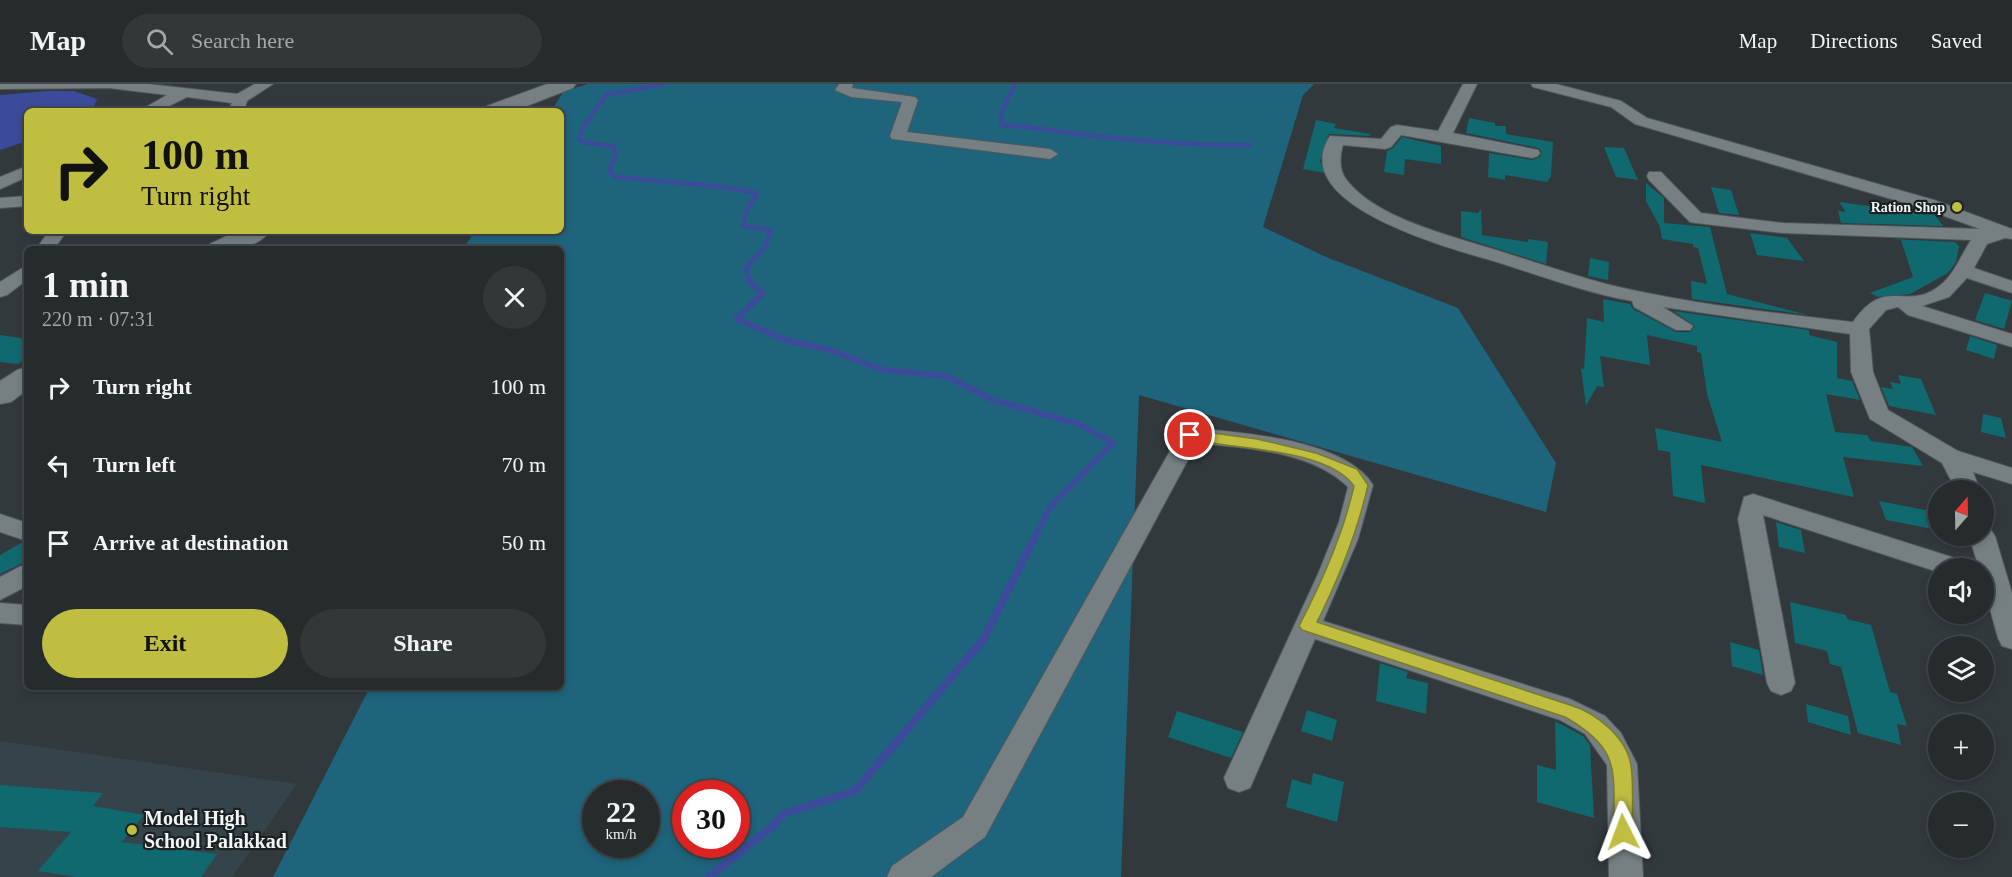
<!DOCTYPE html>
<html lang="en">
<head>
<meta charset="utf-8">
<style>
  body { margin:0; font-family:Georgia,serif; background:#323739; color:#f1f3f6; height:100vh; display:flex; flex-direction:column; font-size:22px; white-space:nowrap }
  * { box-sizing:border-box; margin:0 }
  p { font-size:20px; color:#a4a7aa }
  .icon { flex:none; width:33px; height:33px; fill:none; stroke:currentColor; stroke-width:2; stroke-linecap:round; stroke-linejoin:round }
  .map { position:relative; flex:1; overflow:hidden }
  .drawer { position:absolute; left:24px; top:162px; width:540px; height:444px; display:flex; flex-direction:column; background:#262b2d; border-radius:9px; box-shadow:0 3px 9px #0003,0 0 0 2px #424749 }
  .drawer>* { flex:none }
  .banner { position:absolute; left:24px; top:24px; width:540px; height:126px; border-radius:9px; box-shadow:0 3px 9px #0003,0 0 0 2px #424749; background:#c0be41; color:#111; overflow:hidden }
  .needle { width:39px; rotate:20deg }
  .controls { position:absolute; left:1928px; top:396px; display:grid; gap:12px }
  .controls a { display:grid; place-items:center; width:66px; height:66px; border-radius:50%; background:#262b2d; box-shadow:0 3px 9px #0003,0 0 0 2px #424749; font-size:30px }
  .speed { position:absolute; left:582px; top:696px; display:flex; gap:12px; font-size:30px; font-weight:700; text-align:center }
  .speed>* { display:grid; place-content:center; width:78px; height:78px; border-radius:50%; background:#262b2d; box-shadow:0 3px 9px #0003,0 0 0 2px #424749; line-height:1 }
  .speed small { font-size:15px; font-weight:400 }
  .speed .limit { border:9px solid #d22; background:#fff; color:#111 }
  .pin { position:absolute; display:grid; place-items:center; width:51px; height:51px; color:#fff; margin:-26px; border:3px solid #fff; border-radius:50%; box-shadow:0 2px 6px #0007 }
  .me { position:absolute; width:66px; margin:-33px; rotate:357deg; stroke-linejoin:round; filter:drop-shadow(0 0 4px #0008) }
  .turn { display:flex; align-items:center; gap:21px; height:126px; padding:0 18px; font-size:27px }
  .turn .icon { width:78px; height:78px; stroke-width:2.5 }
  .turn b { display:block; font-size:42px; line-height:51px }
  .round { display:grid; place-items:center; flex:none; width:63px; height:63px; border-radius:32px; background:#323739 }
  .summary { display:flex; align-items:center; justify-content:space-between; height:102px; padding:0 18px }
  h1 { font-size:36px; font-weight:800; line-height:45px }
  .button { display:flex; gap:12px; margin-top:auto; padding:12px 18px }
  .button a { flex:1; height:69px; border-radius:36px; background:#c0be41; color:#111; font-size:24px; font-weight:800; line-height:69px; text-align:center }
  .button a+a { background:#323739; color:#f1f3f6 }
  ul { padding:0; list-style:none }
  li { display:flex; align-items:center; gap:18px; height:78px; padding:0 18px }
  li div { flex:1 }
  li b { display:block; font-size:22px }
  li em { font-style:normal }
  header { display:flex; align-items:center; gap:36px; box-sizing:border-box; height:84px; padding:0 30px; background:#262b2d; border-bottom:2px solid #424749 }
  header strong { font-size:28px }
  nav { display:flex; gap:33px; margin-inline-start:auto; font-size:21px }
  .search { width:420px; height:54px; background:#323739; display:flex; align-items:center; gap:15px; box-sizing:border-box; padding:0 21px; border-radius:33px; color:#a4a7aa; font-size:22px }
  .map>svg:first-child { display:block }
  .built { fill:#35444a }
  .green { fill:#1e647c; fill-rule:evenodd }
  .water { fill:#3c4b99 }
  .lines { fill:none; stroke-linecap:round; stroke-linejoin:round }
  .stream-far2 { stroke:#3c4b99; stroke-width:4.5 }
  .stream-far1 { stroke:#3c4b99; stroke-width:6 }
  .stream { stroke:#3c4b99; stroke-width:8 }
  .building { fill:#10696e }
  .minor-casing { stroke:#51575a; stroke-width:2 }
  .secondary-casing { stroke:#51575a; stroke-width:2 }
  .minor { fill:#767f82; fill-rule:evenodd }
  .secondary { fill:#767f82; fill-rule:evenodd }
  .route { fill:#c0be41; stroke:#7d7c2a; stroke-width:1.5 }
  .poi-dot { fill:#c0be41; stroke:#1c2021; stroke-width:2 }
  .labels { text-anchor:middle; stroke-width:4.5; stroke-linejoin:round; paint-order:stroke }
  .far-poi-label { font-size:14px; font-weight:bold; fill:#f0f5f7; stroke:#1c2021; text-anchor:end }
  .near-poi-label { font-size:20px; font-weight:bold; fill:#f0f5f7; stroke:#1c2021; text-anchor:start }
</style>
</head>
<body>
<header>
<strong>Map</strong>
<div class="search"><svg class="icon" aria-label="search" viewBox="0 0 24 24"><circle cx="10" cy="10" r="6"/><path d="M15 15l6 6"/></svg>Search here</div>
<nav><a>Map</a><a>Directions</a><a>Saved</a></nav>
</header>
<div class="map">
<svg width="2012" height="793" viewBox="0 0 2012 793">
  <rect width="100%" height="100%" fill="#32393c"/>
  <path class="built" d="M0 657 297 700 232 793H0Z"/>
  <path class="green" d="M588 0H1314L1303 11 1263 143 1326 173 1458 224 1556 379 1546 428 1139 311 1121 793H273L370 603H561V165H463L475 147H561V27H551L564 7ZM596 710H646V760H596ZM686 710H736V760H686Z"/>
  <path class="water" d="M48 7H74L97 15 92 27H27V57L0 66V11Z"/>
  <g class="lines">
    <path class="stream-far2" d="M664 0 606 11 584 42 579 55 587 59 613 62 616 69 609 88 616 93 724 103 757 109 746 128 743 142 771 146 765 163 746 184 750 198
      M1015 0 1002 27 1001 41C1025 42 1047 46 1070 49 1130 56 1190 62 1250 61"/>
    <path class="stream-far1" d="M749 197 763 209 737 235 786 256 830 266 883 286 946 292 993 316 1079 340 1113 359 1051 422 1033 457"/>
    <path class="stream" d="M709 793 773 742 783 730 855 707 983 556 1034 455"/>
  </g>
  <path class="building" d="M1469 34 1495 39V42H1506V50L1553 58 1551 92 1547 98 1505 91V96L1488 93 1489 69 1532 76 1540 73 1542 68 1538 64 1466 49Z
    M1316 36 1336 40 1334 44 1371 50 1369 52 1329 50 1320 77 1325 89 1303 85Z
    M1402 53 1441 62V80L1405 75 1404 91 1384 88 1387 67 1393 64Z
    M1604 63 1624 64 1638 96 1616 93Z
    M1646 99 1664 114V139L1710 143 1727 210 1808 231 1692 215 1691 197 1707 200 1698 164 1693 163V160L1662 155 1660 143 1646 117Z
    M1711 103 1731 106 1739 131 1719 129Z
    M1839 118 1935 131 1943 142 1841 139 1838 127 1846 128Z
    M1481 125 1482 151 1528 158V155L1548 158 1546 180 1461 153V127L1478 129Z
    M1750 149 1787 154 1804 177 1757 171Z
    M1890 155 1955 158 1959 162 1956 178 1948 189 1910 210 1878 213 1870 209 1913 193 1901 156Z
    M1590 174 1609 178 1608 196 1588 192Z
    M1985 209 2012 217 2004 245 1975 236Z
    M1603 215 1630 220 1633 225 1676 248H1690L1695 242 1673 227 1809 246V251L1837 258V294L1852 297 1860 316 1826 310 1835 348 1867 351 1871 357 1912 363 1923 382 1843 373 1854 413 1701 381 1705 419 1673 412 1670 368 1658 366 1655 344 1722 358 1707 310 1701 269 1697 268V262L1647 251 1650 281 1600 272 1604 303 1597 302 1586 322 1581 284 1584 285 1587 234 1604 238Z
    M0 251 27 255V273L18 280 0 278Z
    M1970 252 1997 261 1994 275 1966 266Z
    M1898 291 1921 295 1936 331 1889 322 1881 303 1893 305 1890 298 1901 300Z
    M1983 330 2001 334 2006 354 1981 348Z
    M1879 417 1935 428 1938 446 1886 436Z
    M1776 438 1801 446 1805 469 1779 463Z
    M23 458 27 459V477L0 490V471Z
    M1790 518 1846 531 1847 535 1871 541 1890 608 1897 610 1907 642 1897 640 1901 661 1858 649 1841 583 1830 580 1827 567 1795 559Z
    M1730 558 1759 566 1763 591 1732 582Z
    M1380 579 1408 588 1406 594 1428 599 1426 630 1376 617Z
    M1806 620 1848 632 1851 651 1808 638Z
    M1307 626 1337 636 1332 657 1301 647Z
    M1177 627 1243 648 1231 674 1168 653Z
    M1555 637 1583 652 1590 661 1594 734 1537 718V681L1556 686Z
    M1313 689 1344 698 1337 738 1286 723 1292 695 1311 701Z
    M0 701 103 709 93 722 144 731 122 758 217 770 201 793H76L38 787 71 748 0 743Z"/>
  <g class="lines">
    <g class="minor-casing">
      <path id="minor" d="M0 0H148L237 10 255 0H273L247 17 244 27H228L232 19 187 13 159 27H139L167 11 109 4 0 5Z
        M839 0H853L852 4 915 13 918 16 907 48 1050 65 1058 70 1050 75 892 55 890 52 902 18 851 13 835 6Z
        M1463 0H1477L1453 49 1538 66 1540 69 1538 72 1532 74 1401 51 1391 63 1385 65 1343 61C1340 71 1339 82 1344 92 1369 132 1450 152 1493 165 1532 177 1571 191 1610 201 1690 220 1773 229 1853 238 1884 193 1904 225 1935 205 1953 194 1960 173 1971 156L1783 149 1696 139 1690 138 1649 96 1647 92 1649 88H1661L1701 129 1783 139 1980 145 1922 124 1635 40 1611 23 1533 3 1531 0H1556L1621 17 1647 34 1934 116 2012 145V155L2005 154 1987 160 1974 184 2012 197V209L1967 194 1949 213 1922 222 2012 250V263L1908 231 1898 223 1886 226 1869 245 1873 288 1888 326 1958 367 2012 384V400L1973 388 1980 406H1956L1942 379 1870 335 1851 288 1850 250 1663 223 1693 242 1690 246H1676L1634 223 1632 217C1587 209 1544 193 1500 179 1458 166 1284 123 1330 52L1381 55 1391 43 1397 41 1438 47Z
        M27 82V93L0 105V93Z
        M27 112V122L0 124V114Z
        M49 147H67L54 165H36Z
        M27 181V196L7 211 0 213V198Z
        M1190 344C1239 348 1345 355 1373 401L1358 455 1323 537 1570 615 1605 632 1621 649 1637 680 1643 793H1609L1607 681 1585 650 1560 636 1315 555 1250 704 1239 708 1228 704 1224 694 1318 490 1339 438 1348 403C1311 367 1247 364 1197 359L985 753 931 793H887L892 782 963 733 1179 351 1182 346Z
        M1753 410 1964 477 1968 484H1938V488L1763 431 1795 599 1791 607 1781 611 1771 607 1767 599 1738 435 1744 413Z
        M0 430 27 439V457L0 448Z
        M1983 443 1991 446 1995 452 2012 509V565L2002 562 1998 554 1983 500V484H1979L1969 452H1983Z
        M27 479V502L0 516V493Z
        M0 519 27 521V541L0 539Z"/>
    </g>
    <g class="secondary-casing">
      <path id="secondary" d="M547 0H576L573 4 514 27H484L487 22Z
        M237 147H270C256 167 227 165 206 165L210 160Z
        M27 283V306L11 318 0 320V297L17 286Z"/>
    </g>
    <use href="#minor" class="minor"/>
    <use href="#secondary" class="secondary"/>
  </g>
  <path class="route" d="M1190 346 1257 355 1316 369 1357 385 1368 401C1357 450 1339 494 1317 538L1570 621C1596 629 1627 653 1631 682 1634 703 1632 727 1632 748L1629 754 1623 757 1617 754 1614 748C1613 688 1623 666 1565 633L1302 546 1299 542C1323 496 1343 451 1354 402 1326 363 1229 366 1186 354V348Z"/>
  <g class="poi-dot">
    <circle cx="1957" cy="123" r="6"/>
    <circle cx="132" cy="746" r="6"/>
  </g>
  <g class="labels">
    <g class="far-poi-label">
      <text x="1945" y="128">Ration Shop</text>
    </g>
    <g class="near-poi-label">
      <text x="144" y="741">Model High<tspan x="144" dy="23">School Palakkad</tspan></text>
    </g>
  </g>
</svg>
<div class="controls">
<a><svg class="needle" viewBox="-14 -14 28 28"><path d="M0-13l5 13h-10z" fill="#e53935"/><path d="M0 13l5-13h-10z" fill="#a4a7aa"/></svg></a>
<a><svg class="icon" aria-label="sound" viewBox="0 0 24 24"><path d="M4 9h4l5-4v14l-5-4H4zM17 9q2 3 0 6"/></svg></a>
<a><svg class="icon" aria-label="layers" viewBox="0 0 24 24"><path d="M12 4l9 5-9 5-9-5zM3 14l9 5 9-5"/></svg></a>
<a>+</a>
<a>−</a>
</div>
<div class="speed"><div>22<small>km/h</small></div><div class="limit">30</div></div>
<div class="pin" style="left:1190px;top:351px;background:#d93025"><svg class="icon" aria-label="arrive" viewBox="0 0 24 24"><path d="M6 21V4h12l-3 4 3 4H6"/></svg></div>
<svg class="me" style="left:1623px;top:748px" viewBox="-20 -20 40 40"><path d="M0-17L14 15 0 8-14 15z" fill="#c0be41" stroke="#fff" stroke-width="4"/></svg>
<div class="banner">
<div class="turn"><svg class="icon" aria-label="right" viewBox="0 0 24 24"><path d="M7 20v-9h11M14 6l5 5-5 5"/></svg><div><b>100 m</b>Turn right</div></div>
</div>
<section class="drawer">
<div class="summary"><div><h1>1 min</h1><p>220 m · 07:31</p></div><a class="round"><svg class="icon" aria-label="close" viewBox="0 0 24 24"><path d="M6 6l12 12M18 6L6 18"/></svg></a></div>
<ul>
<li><svg class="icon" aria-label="right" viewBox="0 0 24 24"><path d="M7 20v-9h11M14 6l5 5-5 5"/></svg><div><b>Turn right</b></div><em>100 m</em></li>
<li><svg class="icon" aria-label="left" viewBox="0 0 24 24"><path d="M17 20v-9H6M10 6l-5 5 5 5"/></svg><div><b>Turn left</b></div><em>70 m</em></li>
<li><svg class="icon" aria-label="arrive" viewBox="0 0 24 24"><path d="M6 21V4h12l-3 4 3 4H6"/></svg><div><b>Arrive at destination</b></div><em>50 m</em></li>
</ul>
<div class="button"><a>Exit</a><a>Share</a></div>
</section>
</div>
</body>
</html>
